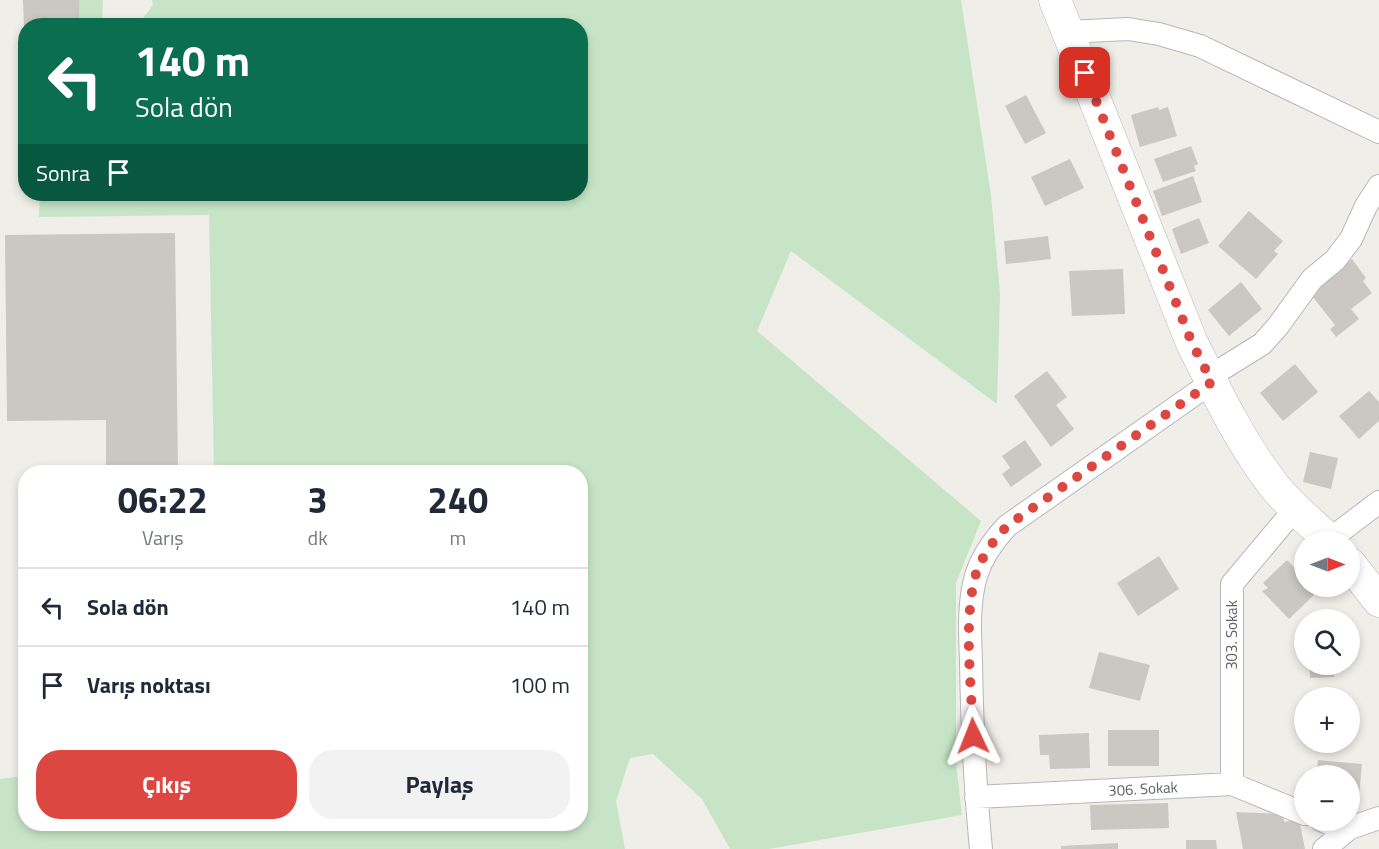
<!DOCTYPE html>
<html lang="tr">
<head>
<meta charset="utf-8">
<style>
  body { margin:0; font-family:"Titillium Web",sans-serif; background:#f2f2f3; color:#1f2937; height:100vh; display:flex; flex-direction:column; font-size:22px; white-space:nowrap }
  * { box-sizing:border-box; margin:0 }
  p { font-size:20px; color:#747a83 }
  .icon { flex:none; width:33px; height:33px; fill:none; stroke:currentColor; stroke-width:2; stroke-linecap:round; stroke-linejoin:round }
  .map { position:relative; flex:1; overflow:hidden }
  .side { position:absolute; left:18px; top:465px; width:570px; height:366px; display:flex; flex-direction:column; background:#fff; border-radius:24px; box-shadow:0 3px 9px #0003 }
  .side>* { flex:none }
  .hud { position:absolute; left:18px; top:18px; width:570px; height:183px; border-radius:24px; box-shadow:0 3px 9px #0003; background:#0b6e4f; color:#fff; overflow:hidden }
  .needle { width:39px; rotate:90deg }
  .fabs { position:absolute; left:1294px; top:531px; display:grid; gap:12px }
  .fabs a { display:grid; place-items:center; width:66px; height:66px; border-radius:50%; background:#fff; box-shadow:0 3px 9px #0003; font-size:30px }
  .pin { position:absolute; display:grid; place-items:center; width:51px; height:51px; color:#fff; margin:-26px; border-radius:12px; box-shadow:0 3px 9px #0006 }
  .me { position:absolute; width:66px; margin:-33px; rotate:358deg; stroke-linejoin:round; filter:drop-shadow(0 0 4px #0008) }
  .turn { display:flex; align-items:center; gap:21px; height:126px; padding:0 18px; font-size:27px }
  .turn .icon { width:78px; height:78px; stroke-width:2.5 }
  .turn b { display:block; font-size:42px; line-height:51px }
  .then { display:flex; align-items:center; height:57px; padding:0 18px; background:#0003; gap:12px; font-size:22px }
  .eta { display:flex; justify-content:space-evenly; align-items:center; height:102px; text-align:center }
  .eta b { font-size:36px; font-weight:700; line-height:42px }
  .action { display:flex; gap:12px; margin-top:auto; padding:12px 18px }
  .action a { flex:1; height:69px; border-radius:24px; background:#dd4741; color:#fff; font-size:24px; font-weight:700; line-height:69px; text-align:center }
  .action a+a { background:#f2f2f3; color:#1f2937 }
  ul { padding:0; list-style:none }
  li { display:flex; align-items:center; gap:18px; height:78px; padding:0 18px; border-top:2px solid #e0e1e3 }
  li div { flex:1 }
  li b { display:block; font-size:22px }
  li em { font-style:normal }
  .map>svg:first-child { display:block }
  .green { fill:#c7e5c6 }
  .building { fill:#cbc8c4 }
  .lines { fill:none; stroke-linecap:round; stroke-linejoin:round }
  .street-casing { stroke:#b4b7bb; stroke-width:24 }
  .secondary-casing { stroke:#b4b6bb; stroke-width:33 }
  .street { stroke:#fff; stroke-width:22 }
  .secondary { stroke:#fff; stroke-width:32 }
  .route { stroke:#dd4741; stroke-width:10; stroke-dasharray:0 18 }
  .labels { text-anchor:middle; stroke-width:4.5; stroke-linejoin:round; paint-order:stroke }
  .street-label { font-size:15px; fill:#5f6266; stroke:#fff }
</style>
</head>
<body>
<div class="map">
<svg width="1379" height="849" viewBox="0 0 1379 849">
  <rect width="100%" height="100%" fill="#f0eee8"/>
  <path class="green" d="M79 0H103L102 25H80Z
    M152 0H961L991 195 1000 293 997 404 791 251 757 331 981 521 956 583V762L962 815 769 849H730L702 799 653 754 630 758 616 801 625 849H0V779L25 776 26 824H580V472H214L209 215 39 217 40 194H580V26L138 25 153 5Z"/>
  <path class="building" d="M23 0H79L80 26H24Z
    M1026 95 1046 133 1025 144 1005 106Z
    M1158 107 1159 110 1168 107 1177 136 1140 147 1131 115Z
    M1191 146 1198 164 1194 166 1196 171 1163 182 1154 159Z
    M1070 159 1084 188 1045 206 1031 177Z
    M1193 176 1202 202 1162 216 1153 191Z
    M1249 211 1283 241 1274 251 1278 254 1256 279 1218 246Z
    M1199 218 1209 243 1181 254 1172 229Z
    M175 233 178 472H106V420L7 421 5 235Z
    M1048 236 1051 259 1006 264 1004 241Z
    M1352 259 1366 278 1363 281 1372 293 1351 309 1359 319 1336 337 1330 329 1335 325 1309 292Z
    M1123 269 1125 314 1072 316 1069 271Z
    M1241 282 1262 309 1229 336 1208 310Z
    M1295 364 1318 392 1283 421 1260 393Z
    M1047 371 1067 397 1056 405 1074 429 1051 447 1014 396Z
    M1369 391 1379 402V421L1359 439 1339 416Z
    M1025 440 1042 465 1011 487 1002 474 1010 468 1002 456Z
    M1310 452 1338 458 1331 489 1303 482Z
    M1159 556 1179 589 1138 616 1117 583Z
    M1287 560 1305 579V586H1312L1317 592 1289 619 1262 591 1268 588 1263 583Z
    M1099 652 1150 665 1140 701 1089 688Z
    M1309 664H1333L1334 677 1310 678Z
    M1108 730H1159V766H1108Z
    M1089 733 1090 768 1050 769 1049 755H1040L1039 735Z
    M1318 760 1362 764 1359 796 1350 795V776H1316Z
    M1168 803 1169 828 1091 830 1090 805Z
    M1236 812 1283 814 1284 822 1299 819 1305 849H1243Z
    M1186 840H1216L1217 849H1186Z
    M1118 843V849H1061V846Z"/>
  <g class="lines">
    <g class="street-casing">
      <path id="street" d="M1068 32 1128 29 1159 34 1200 46 1379 132
        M1209 377 1262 344 1278 326 1312 279 1335 260 1351 239 1366 206 1379 186
        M1329 540 1379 502
        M1232 784V584L1295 509
        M976 797 1232 784 1305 814
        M1321 820 1346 831
        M981 849C975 787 972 725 971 662 970 634 968 603 976 576 982 556 993 541 1007 526L1212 382
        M1324 849 1350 828 1379 818"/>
    </g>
    <g class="secondary-casing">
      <path id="secondary" d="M1055 0 1192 343C1216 391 1241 444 1275 487 1291 507 1312 523 1331 542
        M1350 564 1379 601"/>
    </g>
    <use href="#street" class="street"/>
    <use href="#secondary" class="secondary"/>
  </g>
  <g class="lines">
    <path class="route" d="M973 736C972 687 963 625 975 577 981 557 993 541 1007 526L1212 382 1192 343 1085 73"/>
  </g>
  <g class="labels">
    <g class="street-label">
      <text transform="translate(1232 635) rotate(-90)" y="5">303. Sokak</text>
      <text transform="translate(1143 789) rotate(-3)" y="5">306. Sokak</text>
    </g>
  </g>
</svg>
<div class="fabs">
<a><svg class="needle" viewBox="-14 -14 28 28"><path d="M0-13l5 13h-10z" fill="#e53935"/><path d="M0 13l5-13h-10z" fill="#747a83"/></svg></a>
<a><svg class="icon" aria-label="search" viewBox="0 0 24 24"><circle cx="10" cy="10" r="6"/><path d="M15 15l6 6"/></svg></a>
<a>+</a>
<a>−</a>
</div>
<div class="pin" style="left:1085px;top:73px;background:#d93025"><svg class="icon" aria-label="arrive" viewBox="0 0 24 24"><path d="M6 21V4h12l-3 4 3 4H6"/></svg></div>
<svg class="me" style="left:973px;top:736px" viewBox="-20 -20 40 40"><path d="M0-17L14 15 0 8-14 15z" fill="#dd4741" stroke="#fff" stroke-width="4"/></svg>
<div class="hud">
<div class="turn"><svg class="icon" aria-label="left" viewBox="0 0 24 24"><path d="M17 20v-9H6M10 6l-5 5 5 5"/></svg><div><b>140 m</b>Sola dön</div></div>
<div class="then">Sonra<svg class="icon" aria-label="arrive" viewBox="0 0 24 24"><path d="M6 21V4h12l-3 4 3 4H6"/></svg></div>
</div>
<section class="side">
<div class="eta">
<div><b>06:22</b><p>Varış</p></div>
<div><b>3</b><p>dk</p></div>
<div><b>240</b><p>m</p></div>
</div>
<ul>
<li><svg class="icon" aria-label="left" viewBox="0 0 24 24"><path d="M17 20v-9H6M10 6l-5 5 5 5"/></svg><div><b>Sola dön</b></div><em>140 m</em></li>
<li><svg class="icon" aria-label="arrive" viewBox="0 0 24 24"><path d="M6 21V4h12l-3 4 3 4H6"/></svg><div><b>Varış noktası</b></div><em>100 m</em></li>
</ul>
<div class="action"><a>Çıkış</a><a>Paylaş</a></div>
</section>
</div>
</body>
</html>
